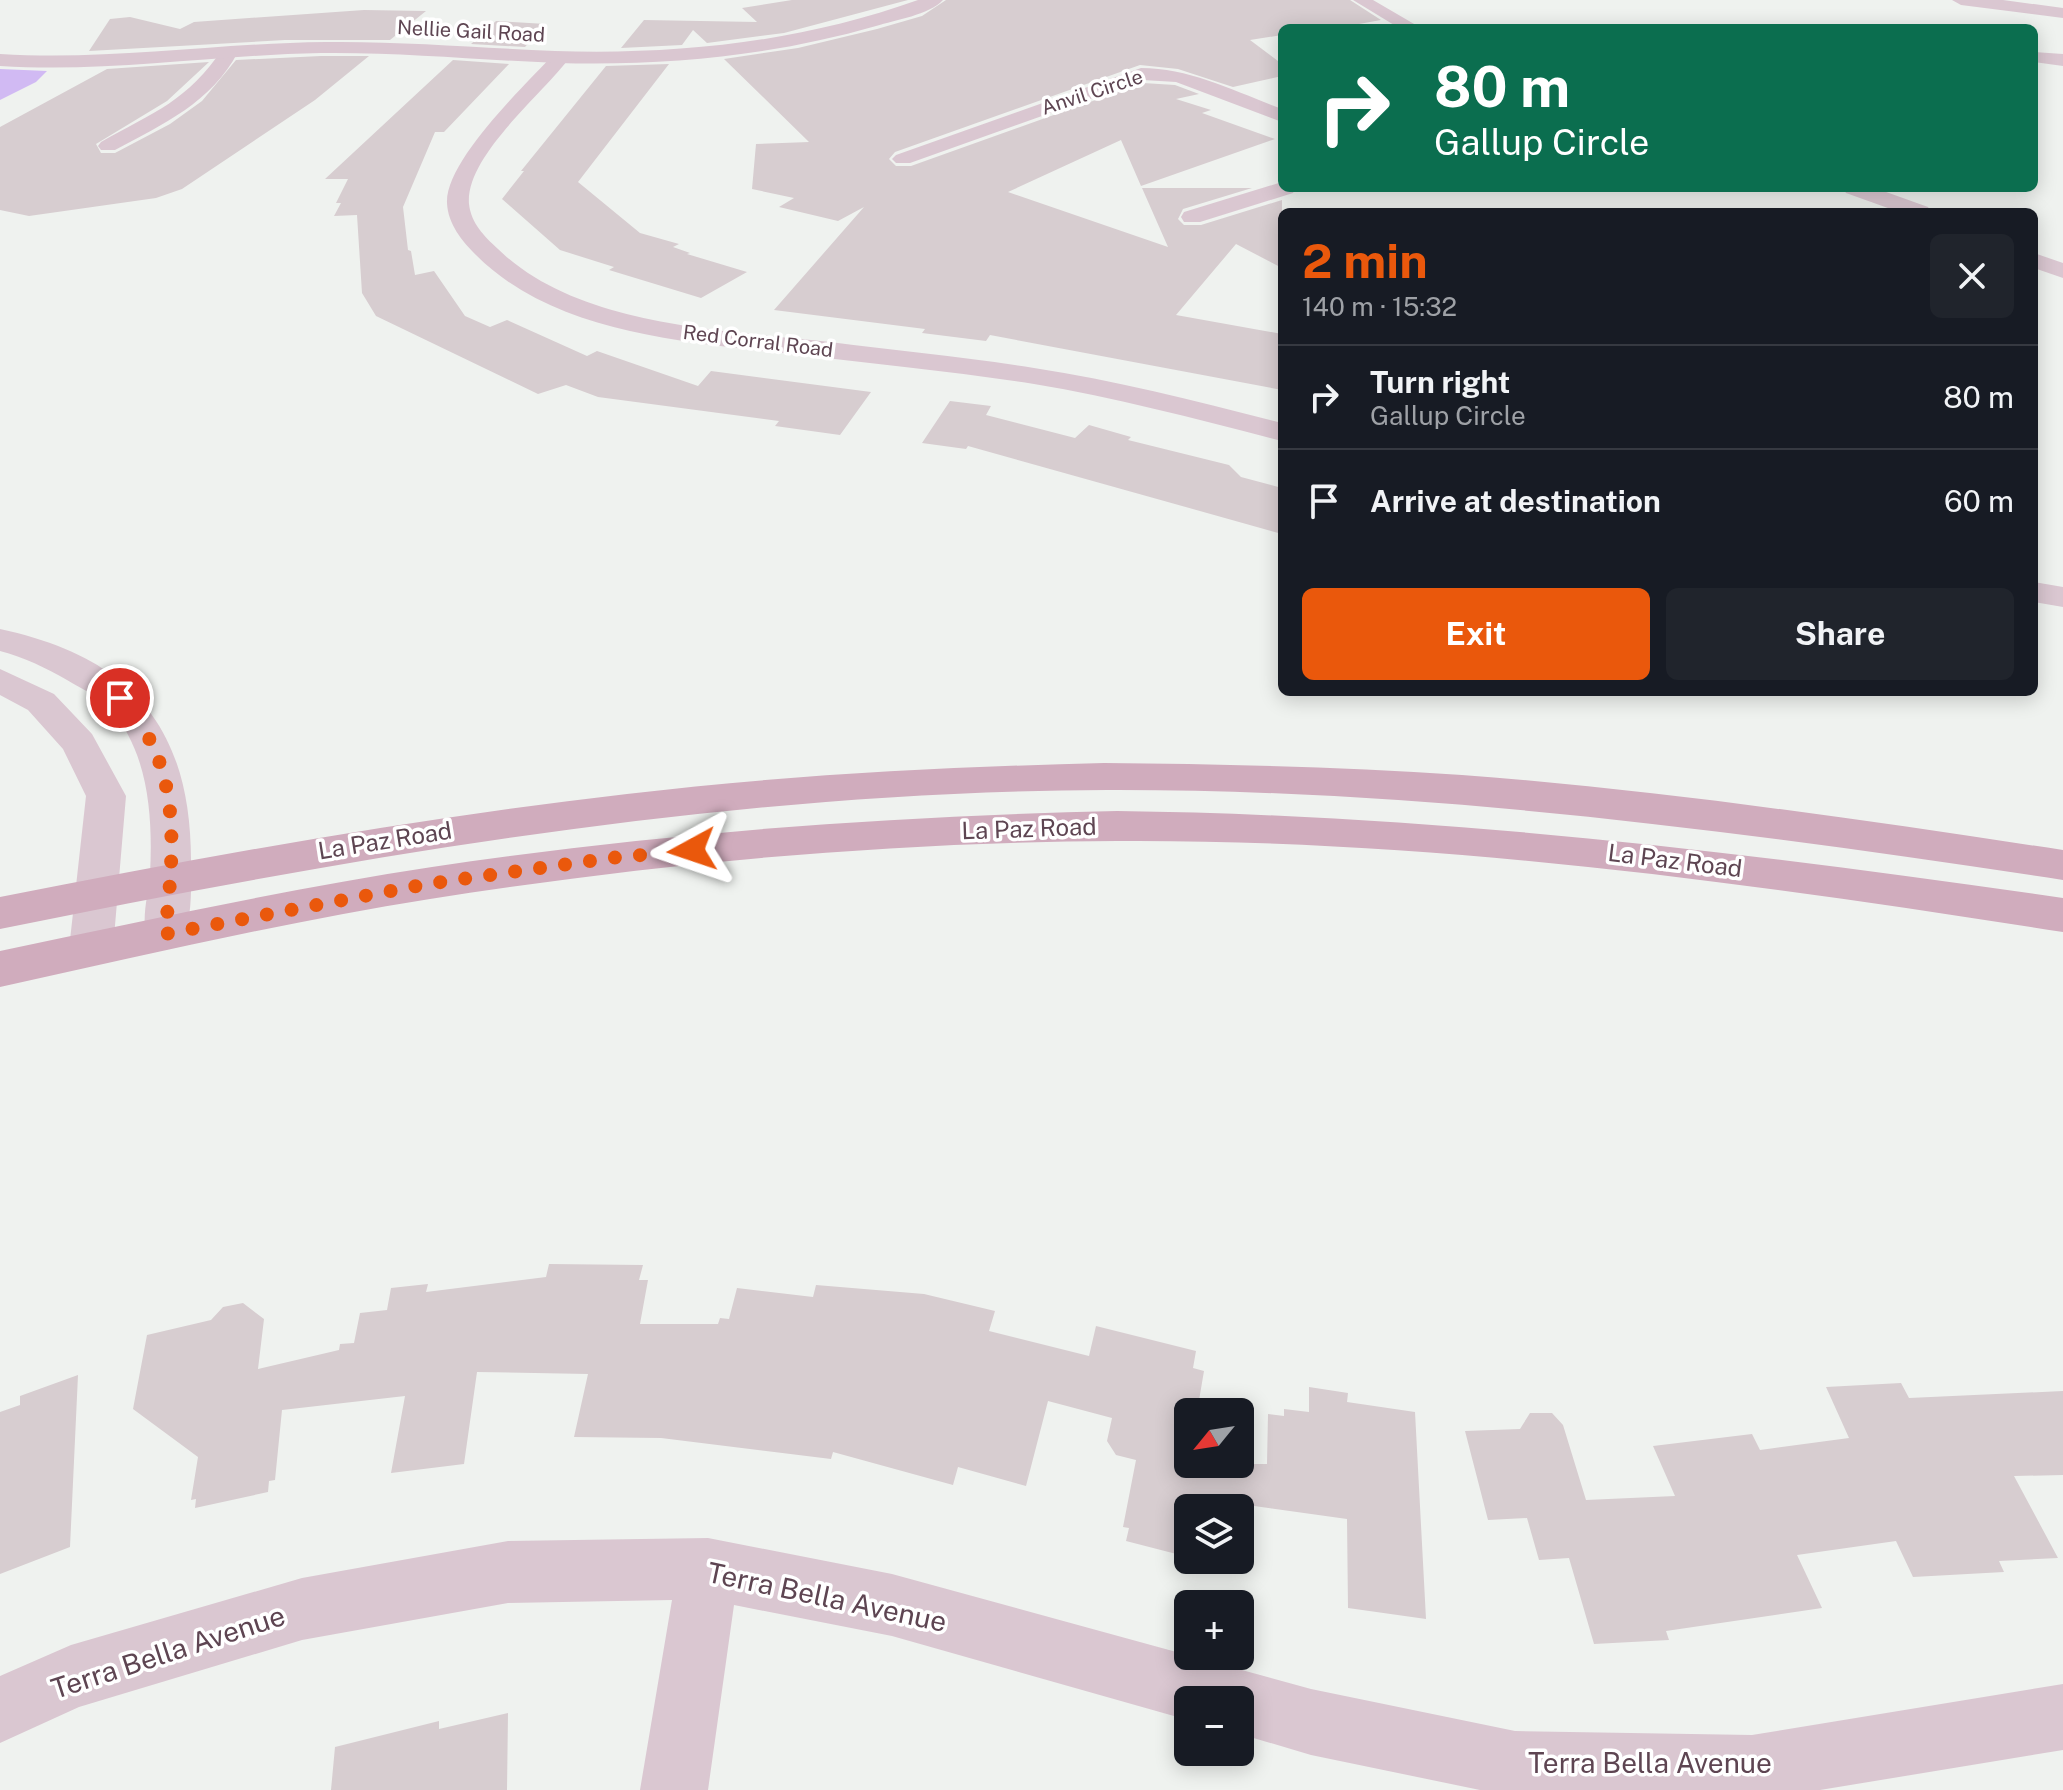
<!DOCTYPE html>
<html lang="en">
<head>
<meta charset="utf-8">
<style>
  body { margin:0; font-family:"Public Sans",sans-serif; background:#20242c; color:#f1f3f6; height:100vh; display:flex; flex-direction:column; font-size:30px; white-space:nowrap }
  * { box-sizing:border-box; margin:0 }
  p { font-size:26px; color:#9ea1a6 }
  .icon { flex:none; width:44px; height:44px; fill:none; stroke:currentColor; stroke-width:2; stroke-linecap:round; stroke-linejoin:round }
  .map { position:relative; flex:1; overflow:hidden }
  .drawer { position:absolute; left:1278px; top:208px; width:760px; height:488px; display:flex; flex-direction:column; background:#171b24; border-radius:12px; box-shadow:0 4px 20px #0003 }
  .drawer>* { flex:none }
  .hud { position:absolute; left:1278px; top:24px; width:760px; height:168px; border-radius:12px; box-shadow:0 4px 20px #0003; background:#0b6e4f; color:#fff; overflow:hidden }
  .needle { width:52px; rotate:240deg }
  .buttons { position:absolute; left:1174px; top:1398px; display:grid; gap:16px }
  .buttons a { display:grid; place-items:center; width:80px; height:80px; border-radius:12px; background:#171b24; box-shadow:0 4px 20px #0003; font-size:40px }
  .pin { position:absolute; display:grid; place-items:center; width:68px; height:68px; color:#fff; margin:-34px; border:4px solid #fff; border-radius:50%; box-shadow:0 2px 8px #0007 }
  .me { position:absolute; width:88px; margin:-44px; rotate:265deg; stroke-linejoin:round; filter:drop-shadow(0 0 6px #0008) }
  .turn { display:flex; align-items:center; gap:28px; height:168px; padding:0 24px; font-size:36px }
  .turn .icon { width:104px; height:104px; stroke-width:2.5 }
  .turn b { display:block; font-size:56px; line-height:68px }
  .round { display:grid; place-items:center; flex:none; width:84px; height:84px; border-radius:12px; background:#20242c }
  .summary { display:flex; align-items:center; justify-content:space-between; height:136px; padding:0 24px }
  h1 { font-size:48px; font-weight:700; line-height:60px; color:#ea580c }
  .primary-button { display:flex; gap:16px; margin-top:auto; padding:16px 24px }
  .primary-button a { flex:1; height:92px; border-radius:12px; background:#ea580c; color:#fff; font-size:32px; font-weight:700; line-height:92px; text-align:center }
  .primary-button a+a { background:#20242c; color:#f1f3f6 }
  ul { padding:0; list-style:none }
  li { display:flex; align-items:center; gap:24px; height:104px; padding:0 24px; border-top:2px solid #363941 }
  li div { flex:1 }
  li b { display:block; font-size:30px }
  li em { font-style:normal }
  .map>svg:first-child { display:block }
  .green { fill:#d1baf3 }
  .building { fill:#d7cdd0 }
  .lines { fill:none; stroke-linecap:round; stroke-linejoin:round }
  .minor { fill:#dac7d1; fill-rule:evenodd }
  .tertiary { fill:#dac7d1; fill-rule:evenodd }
  .primary { fill:#d0acbd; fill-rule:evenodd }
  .route { stroke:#ea580c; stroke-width:14; stroke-dasharray:0 25.2 }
  .labels { text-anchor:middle; stroke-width:7; stroke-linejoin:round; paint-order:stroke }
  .far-street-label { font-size:20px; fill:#5e4552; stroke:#fff }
  .street-label { font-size:24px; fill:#5e4552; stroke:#fff }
  .near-street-label { font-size:28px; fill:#5e4552; stroke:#fff }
</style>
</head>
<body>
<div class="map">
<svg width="2063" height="1790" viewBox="0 0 2063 1790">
  <rect width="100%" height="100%" fill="#eff2ef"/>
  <path class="green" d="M0 69 47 71 36 82 0 100Z"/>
  <path class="building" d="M792 0H908L784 33 707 43 693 30 682 45 621 48 644 20 757 22 742 8Z
    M946 0H1350L1381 20 1337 28H1282V35L1250 40 1282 64V76L1233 87 1178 69 1140 65 895 152 889 159 896 166H911L1143 83 1175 85 1199 94 1176 99 1211 110 1202 113 1275 139 1141 186 1121 140 1008 192 1168 247 1142 188H1252L1183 209 1178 219 1184 225H1201L1282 200V268L1236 244 1176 315 1282 334V390L990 335 986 341 922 333 925 329 774 310 864 207 838 221 779 207 794 198 752 189 756 144 809 142 724 59 798 48 877 29 922 16Z
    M364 10 426 11 390 40H285L89 51 110 19 130 17 180 29 194 22Z
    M496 21 546 24 525 47 471 44Z
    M321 56H369L315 100 182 189 156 198 29 216 0 210V127L107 69 209 62 167 101 96 144 101 153H115L170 124 202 101 236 60Z
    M453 60 509 64 444 132H435L403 207 408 250 411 251 415 275 434 271 465 316 490 327 507 320 587 356 597 351 698 386 711 371 871 392 840 435 775 426 779 421 598 397 566 385 538 394 376 316 362 293 357 215 334 216 341 203H336L348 179H325Z
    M669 64 578 182 640 233 679 244 673 247 690 253 687 254 747 272 701 298 609 270 614 267 560 250 502 199 524 171H521L606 66Z
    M950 401 991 406 986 415 1075 438 1089 425 1131 437 1128 440 1229 465 1241 477 1282 488V534L968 446 966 449 922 443Z
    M549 1264 643 1265 639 1280H648L640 1324H718L720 1318 729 1319 737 1288 813 1297 816 1285 924 1294 995 1311 989 1331 1089 1356 1096 1326 1196 1351 1193 1368 1204 1371 1197 1412H1188V1464H1267L1268 1414 1284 1416V1409L1309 1412V1387L1348 1393 1347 1402 1415 1412 1426 1619 1348 1608 1347 1519 1212 1500 1211 1508H1188V1557L1126 1541 1129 1528 1123 1527 1136 1460 1116 1455 1107 1441 1112 1418 1048 1401 1026 1486 958 1467 953 1485 833 1452 831 1459 661 1438 574 1437 588 1374 477 1372 464 1464 391 1473 405 1396 282 1410 275 1480 269 1481 268 1492 195 1508 196 1499 191 1500 198 1457 133 1409 147 1335 211 1320 223 1307 243 1303 264 1319 258 1369 339 1350 340 1344 354 1343 360 1313 387 1310 391 1288 428 1284 426 1292 546 1277Z
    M78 1375 70 1547 0 1574V1412L20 1405V1396Z
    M1901 1383 1909 1398 2063 1391V1475L2014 1476 2058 1558 1999 1561 2004 1572 1913 1577 1896 1541 1797 1555 1822 1608 1666 1631 1669 1640 1594 1644 1569 1558 1539 1560 1527 1518 1488 1520 1465 1431 1520 1429 1530 1413H1552L1563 1425 1586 1500 1675 1496 1653 1446 1752 1434 1760 1450 1849 1438 1826 1387Z
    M508 1713 507 1790H331L335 1747 439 1721V1729Z"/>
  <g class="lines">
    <path class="minor" d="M1353 0H1373L1421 28H1399Z
      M229 47 238 52C211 103 163 124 115 150H101L98 146 101 142C154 112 188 101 223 48Z
      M561 52 570 57C543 94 465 156 469 204 471 223 484 236 498 249 578 327 724 330 830 342 898 351 966 357 1034 368 1118 381 1200 402 1282 423V441C1200 420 1118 398 1034 384 956 372 878 364 800 355 691 342 557 336 476 255 462 241 448 224 447 203 445 161 526 84 555 53Z
      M2034 52 2063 54V66L2034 62Z
      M1141 68C1191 68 1236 92 1282 109V122L1176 82 1143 80 910 163H896L892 159 896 155Z
      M1282 182V188H1296L1293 193 1200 222H1184L1181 217 1184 212Z
      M1843 188H1875L1928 207 1931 212H1899L1846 193Z
      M2034 253 2063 263V278L2034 268Z
      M2034 582 2063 587V607L2034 602Z
      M0 629C131 657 191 727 191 861 191 888 193 922 180 945L165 950 150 945C139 925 148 897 150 874 153 818 149 750 108 707 97 695 80 688 67 680 46 668 24 657 0 651Z
      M0 669 54 694 92 734 126 796 113 949 106 961 91 965 76 961 69 949 86 796 63 749 28 710 0 695Z
      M708 1538 892 1574 1311 1689 1515 1731 1752 1735 2063 1684V1750L1820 1790H1480L1311 1755 1240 1734V1700H1188V1720L892 1636 734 1605 708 1790H640L672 1600 508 1603 302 1640 79 1707 0 1743V1676L71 1645 302 1578 508 1541Z"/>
    <path class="tertiary" d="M918 0H943C929 15 895 20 876 26 772 56 665 66 558 63 479 60 400 52 321 53 214 55 108 73 0 66V54C109 61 217 43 326 42 402 41 479 48 555 51 678 55 801 42 918 0Z
      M1952 0H2003L2063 8V18L1961 5Z"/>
    <path class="primary" d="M1104 763C1224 764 1342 767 1462 775 1663 790 1863 820 2063 850V880C1746 832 1429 789 1107 790 734 791 364 855 0 929V897C208 856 416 818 627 794 786 775 945 767 1104 763Z
      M1117 811C1439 815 1745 852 2063 898V932C1750 883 1435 839 1117 841 888 842 657 863 430 899 286 922 143 955 0 987V951C143 921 287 889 432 867 659 833 888 816 1117 811Z"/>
  </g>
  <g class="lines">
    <path class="route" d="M120 698C128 709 138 721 146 733 181 792 172 869 165 934L427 884 611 858 692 850"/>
  </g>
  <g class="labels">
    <g class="far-street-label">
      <text transform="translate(471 31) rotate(3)" y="7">Nellie Gail Road</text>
      <text transform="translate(1092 92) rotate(-18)" y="7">Anvil Circle</text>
      <text transform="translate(758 341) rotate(7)" y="7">Red Corral Road</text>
    </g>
    <g class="street-label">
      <text transform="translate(1029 829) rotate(-2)" y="8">La Paz Road</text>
      <text transform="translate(385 841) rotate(-9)" y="8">La Paz Road</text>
      <text transform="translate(1675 861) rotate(7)" y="8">La Paz Road</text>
    </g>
    <g class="near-street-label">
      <text transform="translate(827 1597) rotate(12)" y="10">Terra Bella Avenue</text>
      <text transform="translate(168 1652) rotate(-18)" y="10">Terra Bella Avenue</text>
      <text x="1650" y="1773">Terra Bella Avenue</text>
    </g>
  </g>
</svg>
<div class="buttons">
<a><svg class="needle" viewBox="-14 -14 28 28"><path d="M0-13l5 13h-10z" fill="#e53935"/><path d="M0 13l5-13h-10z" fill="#9ea1a6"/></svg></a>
<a><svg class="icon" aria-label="layers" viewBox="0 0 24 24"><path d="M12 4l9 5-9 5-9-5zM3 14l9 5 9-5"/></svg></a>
<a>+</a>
<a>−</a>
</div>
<div class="pin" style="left:120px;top:698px;background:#d93025"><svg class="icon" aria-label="arrive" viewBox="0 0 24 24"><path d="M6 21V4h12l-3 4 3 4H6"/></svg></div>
<svg class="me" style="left:692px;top:850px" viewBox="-20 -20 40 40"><path d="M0-17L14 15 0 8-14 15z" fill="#ea580c" stroke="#fff" stroke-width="4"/></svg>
<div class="hud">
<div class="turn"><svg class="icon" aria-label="right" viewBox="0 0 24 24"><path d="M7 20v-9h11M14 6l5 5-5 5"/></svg><div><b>80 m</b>Gallup Circle</div></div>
</div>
<section class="drawer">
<div class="summary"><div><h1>2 min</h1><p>140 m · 15:32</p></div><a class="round"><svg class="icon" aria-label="close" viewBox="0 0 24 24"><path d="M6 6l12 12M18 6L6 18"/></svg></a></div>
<ul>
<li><svg class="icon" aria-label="right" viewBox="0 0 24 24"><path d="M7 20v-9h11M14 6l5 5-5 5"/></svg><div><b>Turn right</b><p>Gallup Circle</p></div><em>80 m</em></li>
<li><svg class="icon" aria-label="arrive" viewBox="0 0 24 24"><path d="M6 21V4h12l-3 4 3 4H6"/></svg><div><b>Arrive at destination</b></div><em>60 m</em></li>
</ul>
<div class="primary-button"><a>Exit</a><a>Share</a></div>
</section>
</div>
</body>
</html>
